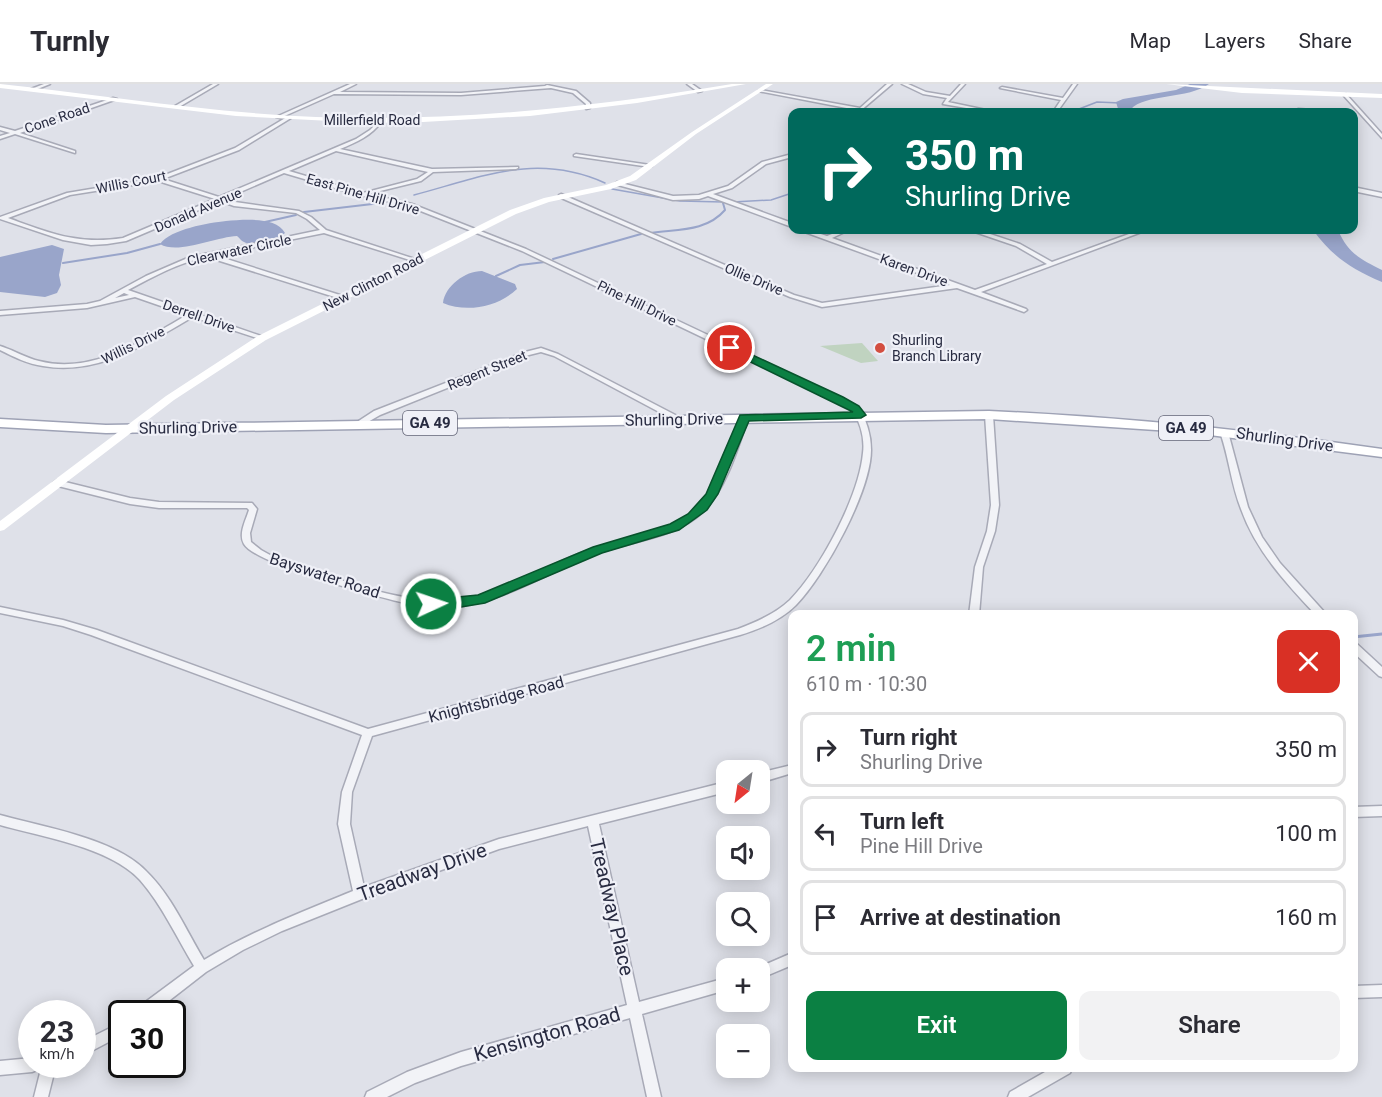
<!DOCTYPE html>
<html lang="en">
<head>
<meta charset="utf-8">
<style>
  body { margin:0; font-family:Roboto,sans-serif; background:#f2f2f3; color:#2b2b33; height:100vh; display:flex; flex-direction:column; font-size:22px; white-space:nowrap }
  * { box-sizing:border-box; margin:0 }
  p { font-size:20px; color:#7c7c81 }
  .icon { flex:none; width:33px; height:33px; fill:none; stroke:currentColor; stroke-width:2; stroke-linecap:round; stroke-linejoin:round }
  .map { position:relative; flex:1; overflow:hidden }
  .sheet { position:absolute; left:788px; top:526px; width:570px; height:462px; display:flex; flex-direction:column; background:#fff; border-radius:12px; box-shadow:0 3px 15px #0003 }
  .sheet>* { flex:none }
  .banner { position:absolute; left:788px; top:24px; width:570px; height:126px; border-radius:12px; box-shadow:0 3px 15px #0003; background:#00695c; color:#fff; overflow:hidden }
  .needle { width:39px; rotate:210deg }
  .fabs { position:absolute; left:716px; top:676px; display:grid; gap:12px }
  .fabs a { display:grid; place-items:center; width:54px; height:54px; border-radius:12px; background:#fff; box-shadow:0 3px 15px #0003; font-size:30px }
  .speed { position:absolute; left:18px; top:916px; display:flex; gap:12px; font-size:30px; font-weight:700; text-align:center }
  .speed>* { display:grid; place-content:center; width:78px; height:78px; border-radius:50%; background:#fff; box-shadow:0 3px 15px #0003; line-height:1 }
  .speed small { font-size:15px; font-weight:400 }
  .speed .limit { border:3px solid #111; border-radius:9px; background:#fff; color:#111 }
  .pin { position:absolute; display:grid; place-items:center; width:51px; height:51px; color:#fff; margin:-26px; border:3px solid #fff; border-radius:50%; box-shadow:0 2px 6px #0007 }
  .me { position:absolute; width:66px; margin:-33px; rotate:87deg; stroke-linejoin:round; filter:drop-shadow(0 0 4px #0008) }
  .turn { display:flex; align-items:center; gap:21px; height:126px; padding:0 18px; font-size:27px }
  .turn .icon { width:78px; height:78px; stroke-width:2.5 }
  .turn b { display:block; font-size:42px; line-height:51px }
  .round { display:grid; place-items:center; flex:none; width:63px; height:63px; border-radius:12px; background:#f2f2f3 }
  .summary { display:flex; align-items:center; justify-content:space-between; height:102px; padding:0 18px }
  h1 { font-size:36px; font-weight:600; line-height:45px; color:#1e9e55 }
  .action { display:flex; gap:12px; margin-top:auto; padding:12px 18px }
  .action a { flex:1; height:69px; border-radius:12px; background:#0b8043; color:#fff; font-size:24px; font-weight:600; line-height:69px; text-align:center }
  .action a+a { background:#f2f2f3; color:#2b2b33 }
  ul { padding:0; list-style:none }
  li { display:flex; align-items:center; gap:18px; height:75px; margin:0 12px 9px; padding:0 6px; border:3px solid #e1e1e2; border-radius:12px }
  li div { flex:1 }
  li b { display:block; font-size:22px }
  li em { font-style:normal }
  header { display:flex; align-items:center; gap:36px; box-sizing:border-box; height:84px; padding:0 30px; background:#fff; border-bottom:2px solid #e1e1e2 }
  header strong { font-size:28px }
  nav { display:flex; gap:33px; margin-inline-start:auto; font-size:21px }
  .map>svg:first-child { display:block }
  .green { fill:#c0d3c0 }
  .water { fill:#99a5ca }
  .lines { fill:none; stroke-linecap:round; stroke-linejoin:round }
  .stream-far2 { stroke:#99a5ca; stroke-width:1.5 }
  .stream-far1 { stroke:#99a5ca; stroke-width:2 }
  .stream { stroke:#99a5ca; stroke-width:3 }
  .street-casing { stroke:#a8aab7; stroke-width:3 }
  .primary-casing { stroke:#9ea2b5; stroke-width:3 }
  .street { fill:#f2f3f7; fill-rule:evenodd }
  .secondary { fill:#fff; fill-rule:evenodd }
  .primary { fill:#fff; fill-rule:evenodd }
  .route { fill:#0b8043; stroke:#07532c; stroke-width:1.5 }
  .poi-dot { fill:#d34e40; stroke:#eff0f7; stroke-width:2 }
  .labels { text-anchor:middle; stroke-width:4.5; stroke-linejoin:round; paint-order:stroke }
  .far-street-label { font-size:14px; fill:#282b41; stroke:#eff0f7 }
  .far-poi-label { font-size:14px; fill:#282b41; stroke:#eff0f7; text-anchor:start }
  .shield { fill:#eff0f7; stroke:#646678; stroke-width:1.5 }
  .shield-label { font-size:15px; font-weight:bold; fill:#282b41 }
  .street-label { font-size:16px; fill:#282b41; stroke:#eff0f7 }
  .near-street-label { font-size:20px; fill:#282b41; stroke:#eff0f7 }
</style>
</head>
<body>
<header>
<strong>Turnly</strong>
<nav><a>Map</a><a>Layers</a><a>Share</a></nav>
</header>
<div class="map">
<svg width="1382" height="1013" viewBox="0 0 1382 1013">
  <rect width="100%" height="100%" fill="#dfe1e9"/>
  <path class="green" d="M862 259 878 277 861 279 820 262Z"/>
  <path class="water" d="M1190 0H1209C1189 15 1144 10 1131 25L1132 28H1119L1116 18 1123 15 1176 6Z
    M226 137C243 136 276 132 285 149 279 155 253 163 244 158 241 157 240 154 237 152 215 153 178 171 160 160 171 145 208 139 226 137Z
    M1313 146H1338C1348 169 1360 175 1382 186V198C1351 185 1332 172 1313 146Z
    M52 161 64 165 59 191 61 201 57 209 45 213 0 208V173Z
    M482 187 515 200 517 205C498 223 467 229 443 219 445 202 465 187 482 187Z"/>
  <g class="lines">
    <path class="stream-far2" d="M1078 28 1079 25 1097 18 1120 19
      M612 105 680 117 723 118
      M414 111C482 93 536 68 605 99
      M733 118 771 116 792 109
      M375 120 381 119"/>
    <path class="stream-far1" d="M304 128 381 119
      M265 138 296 131
      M651 149C677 145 706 148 725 126L723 119
      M553 175 641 150
      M63 179 127 169 160 160
      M496 192 520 181 545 178"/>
    <path class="stream" d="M1353 553 1382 550"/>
    <g class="street-casing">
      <path id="street" d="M44 0H50L35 6 31 5Z
        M213 0H218L179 23 175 22Z
        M350 0H356L340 8 461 9 545 2 547 1 576 7 590 19V24L586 25V20L573 9 551 4 461 11 334 10 280 34 276 33Z
        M687 0H692L702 7 698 8Z
        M887 0H892L859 28H855L857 26 758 7 760 6 860 24Z
        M902 0H908L926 8 950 12 961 0H965L948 18 986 26 984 27 943 20 947 14 923 10Z
        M1073 0H1077L1057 28H1053L1061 16 1000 4 1002 3 1063 14Z
        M1346 10 1382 50V54L1344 12Z
        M113 14 117 15 20 49 75 67V69L15 50 0 55V52L10 49 0 46V43L15 47Z
        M1298 25 1329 27 1331 28 1296 27Z
        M287 33 291 34 239 66 163 95 219 113 356 55 370 46 380 36 382 37C371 52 357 58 340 65L432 85 518 83V84L516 85 433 88 421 97 368 110 412 120 526 165 858 322C866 335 871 350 871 366 871 407 825 491 796 521 781 536 760 545 740 551L372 652 352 708 350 740 364 803 499 755 726 698V708L599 740 639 918 726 894V906L642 930 661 1013H647L630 934 461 982 415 999 387 1013H365L367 1008 407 988 461 968 627 921 588 742 499 765 362 815 282 847 243 866 206 888 152 930H134L136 925 194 882C177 854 162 821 140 796 110 763 42 753 0 741V731C43 743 114 754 146 787 171 811 186 846 204 876 252 847 302 828 353 807L338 740 342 708 362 651 91 551 63 542 0 529V523L63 536 97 546 368 645 738 545C756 538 775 530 790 516 820 485 859 413 863 369 865 354 860 338 852 325L522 167 408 122 355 110 284 89 224 115 235 118 299 127 311 133 326 146 418 176 413 177 324 149 214 171 343 212V214L341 215 207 173C179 178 153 193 128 206L264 253V255H260L193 233C147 259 99 292 43 282 28 280 14 273 0 266V262C13 266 26 274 39 277 93 291 143 256 187 231L135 213 87 224 0 231V227L87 220 100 217 146 192 190 173 320 146 307 135 296 129 234 122 220 117 126 157 107 160 91 161 63 156 0 135V133L67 109 157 94 235 64ZM336 67 428 88 417 95 363 109 289 87ZM158 97 215 115 123 154C77 161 50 149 8 134L70 111ZM124 209 129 211 115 214Z
        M576 70 650 81 652 82 650 83 574 72V71Z
        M792 70V73L766 80 732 104 713 110 792 139V143L708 112 699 115 673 116 614 100 617 98 673 112 699 111 728 102 762 78Z
        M1353 103 1382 109V113L1353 107Z
        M561 110 794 211 822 219 950 201 802 147V146H808L827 152 842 146H847V147L832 154 975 206 1047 180 1016 162 972 147V146H978L1020 160 1052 178 1140 146H1147L981 208 1026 225 1027 226 1024 228 957 204 822 223 790 213 559 113V111Z
        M541 264 558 270 683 335 682 337H676L554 272 541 268 529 271 380 331 361 342H358L354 340 374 327 525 268Z
        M986 329H989L993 331 999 421 995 447 983 483 979 531H969L975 483 987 447 991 421 985 331Z
        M741 332H747L748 334C738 364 726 405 703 428 674 455 634 456 598 469 551 486 506 518 454 523 441 524 427 523 414 521 387 516 255 480 244 460 238 450 246 436 249 426L247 424H159L130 420 54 401 53 399 57 396 130 414 159 418 252 419 257 425 250 449 251 458 261 466 270 471C333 492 410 529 477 512 518 502 554 477 595 464 630 452 671 450 699 422 723 398 727 362 741 332Z
        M1221 346H1227L1228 348 1248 423 1262 453 1280 479 1327 531H1316C1286 499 1256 467 1241 425 1231 400 1229 373 1220 348Z
        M1353 558 1356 559 1382 583V593L1379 592 1353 568Z
        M792 681V689L759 699V689Z
        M1382 722V732L1353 733V723Z
        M792 869V881L759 895V885H755Z
        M1382 901V913L1353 914V902Z
        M122 938V951L82 972V958Z
        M32 974V981H39L37 986 32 988 0 991V977Z
        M42 981H56L48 1013H34Z
        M1052 984H1072L1070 989 1028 1013H1008L1010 1008Z"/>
    </g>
    <g class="primary-casing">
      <path id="primary" d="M989 327C1121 333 1251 346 1382 365V373L1186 348 989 335 106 349 0 343V335L106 341Z"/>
    </g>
    <use href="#street" class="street"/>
    <path class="secondary" d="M0 0C105 11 210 29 316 33 456 38 594 23 732 0H746L637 19 530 32 423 38 369 39 236 32 0 4Z
      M766 0H773L696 50 636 96 611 105 549 118 516 130 266 256 174 316 4 446 0 447V437L166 312 258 252 510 126 544 114 606 101 630 92 692 48Z
      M1166 0 1382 10V14L1242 9Z"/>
    <use href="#primary" class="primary"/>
  </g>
  <path class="route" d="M726 262H733L843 313 859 322 866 331 861 334 749 337 718 410 707 426 679 446 602 469 485 519 449 525 427 523 424 520 427 516 478 511 593 463 670 440 688 430 706 410 740 331 853 328 726 266Z"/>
  <circle class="poi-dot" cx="880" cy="264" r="6"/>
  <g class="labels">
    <g class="far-street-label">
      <text transform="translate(57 34) rotate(-19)" y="5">Cone Road</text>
      <text x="372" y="41">Millerfield Road</text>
      <text transform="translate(131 98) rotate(-11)" y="5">Willis Court</text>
      <text transform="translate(363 110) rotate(16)" y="5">East Pine Hill Drive</text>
      <text transform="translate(198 126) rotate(-23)" y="5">Donald Avenue</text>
      <text transform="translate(239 166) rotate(-12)" y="5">Clearwater Circle</text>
      <text transform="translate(914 186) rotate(20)" y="5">Karen Drive</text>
      <text transform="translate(754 195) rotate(23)" y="5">Ollie Drive</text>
      <text transform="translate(373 198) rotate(-27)" y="5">New Clinton Road</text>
      <text transform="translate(637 219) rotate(26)" y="5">Pine Hill Drive</text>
      <text transform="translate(199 232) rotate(19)" y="5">Derrell Drive</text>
      <text transform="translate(133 261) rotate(-26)" y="5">Willis Drive</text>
      <text transform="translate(487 286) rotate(-22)" y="5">Regent Street</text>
    </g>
    <g class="far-poi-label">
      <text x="892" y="261">Shurling<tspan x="892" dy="16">Branch Library</tspan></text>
    </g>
    <g class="shield">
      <rect x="403" y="327" width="54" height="24" rx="4.5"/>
      <rect x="1159" y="332" width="54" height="24" rx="4.5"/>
    </g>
    <g class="shield-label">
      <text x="430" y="344">GA 49</text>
      <text x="1186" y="349">GA 49</text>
    </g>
    <g class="street-label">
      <text transform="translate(674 335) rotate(-1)" y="6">Shurling Drive</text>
      <text transform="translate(188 343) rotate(-1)" y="6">Shurling Drive</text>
      <text transform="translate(1285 355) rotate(8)" y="6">Shurling Drive</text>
      <text transform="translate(325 491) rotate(18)" y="6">Bayswater Road</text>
      <text transform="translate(496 615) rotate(-15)" y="6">Knightsbridge Road</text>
    </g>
    <g class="near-street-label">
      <text transform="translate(422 788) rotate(-20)" y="7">Treadway Drive</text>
      <text transform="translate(612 823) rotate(77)" y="7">Treadway Place</text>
      <text transform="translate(547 950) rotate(-16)" y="7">Kensington Road</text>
    </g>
  </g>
</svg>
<div class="fabs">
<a><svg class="needle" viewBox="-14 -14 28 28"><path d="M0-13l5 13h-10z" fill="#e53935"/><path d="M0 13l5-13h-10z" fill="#7c7c81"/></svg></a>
<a><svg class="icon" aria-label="sound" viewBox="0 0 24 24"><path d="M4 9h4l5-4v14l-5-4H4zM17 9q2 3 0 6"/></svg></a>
<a><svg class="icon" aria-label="search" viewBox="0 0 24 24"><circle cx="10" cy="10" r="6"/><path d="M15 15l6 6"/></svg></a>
<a>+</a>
<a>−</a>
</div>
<div class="speed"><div>23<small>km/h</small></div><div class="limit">30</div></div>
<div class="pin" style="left:730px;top:264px;background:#d93025"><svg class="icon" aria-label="arrive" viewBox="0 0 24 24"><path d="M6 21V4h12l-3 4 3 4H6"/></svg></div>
<svg class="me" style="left:431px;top:520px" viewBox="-20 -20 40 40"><circle r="17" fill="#0b8043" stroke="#fff" stroke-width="3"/><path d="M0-11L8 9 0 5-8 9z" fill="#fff"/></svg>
<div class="banner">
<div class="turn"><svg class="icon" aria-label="right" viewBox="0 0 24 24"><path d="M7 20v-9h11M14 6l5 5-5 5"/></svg><div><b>350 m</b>Shurling Drive</div></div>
</div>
<section class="sheet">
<div class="summary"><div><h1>2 min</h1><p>610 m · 10:30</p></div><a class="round" style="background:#d93025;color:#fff"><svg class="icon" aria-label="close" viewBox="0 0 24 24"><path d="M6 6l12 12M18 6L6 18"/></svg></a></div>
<ul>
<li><svg class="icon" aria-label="right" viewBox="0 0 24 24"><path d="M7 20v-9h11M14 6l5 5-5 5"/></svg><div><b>Turn right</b><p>Shurling Drive</p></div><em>350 m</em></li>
<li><svg class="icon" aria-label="left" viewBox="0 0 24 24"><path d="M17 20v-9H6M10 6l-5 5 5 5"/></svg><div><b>Turn left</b><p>Pine Hill Drive</p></div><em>100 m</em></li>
<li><svg class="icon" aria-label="arrive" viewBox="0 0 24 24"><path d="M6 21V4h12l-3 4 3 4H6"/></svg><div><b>Arrive at destination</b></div><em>160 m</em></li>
</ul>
<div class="action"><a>Exit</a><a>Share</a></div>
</section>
</div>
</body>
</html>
